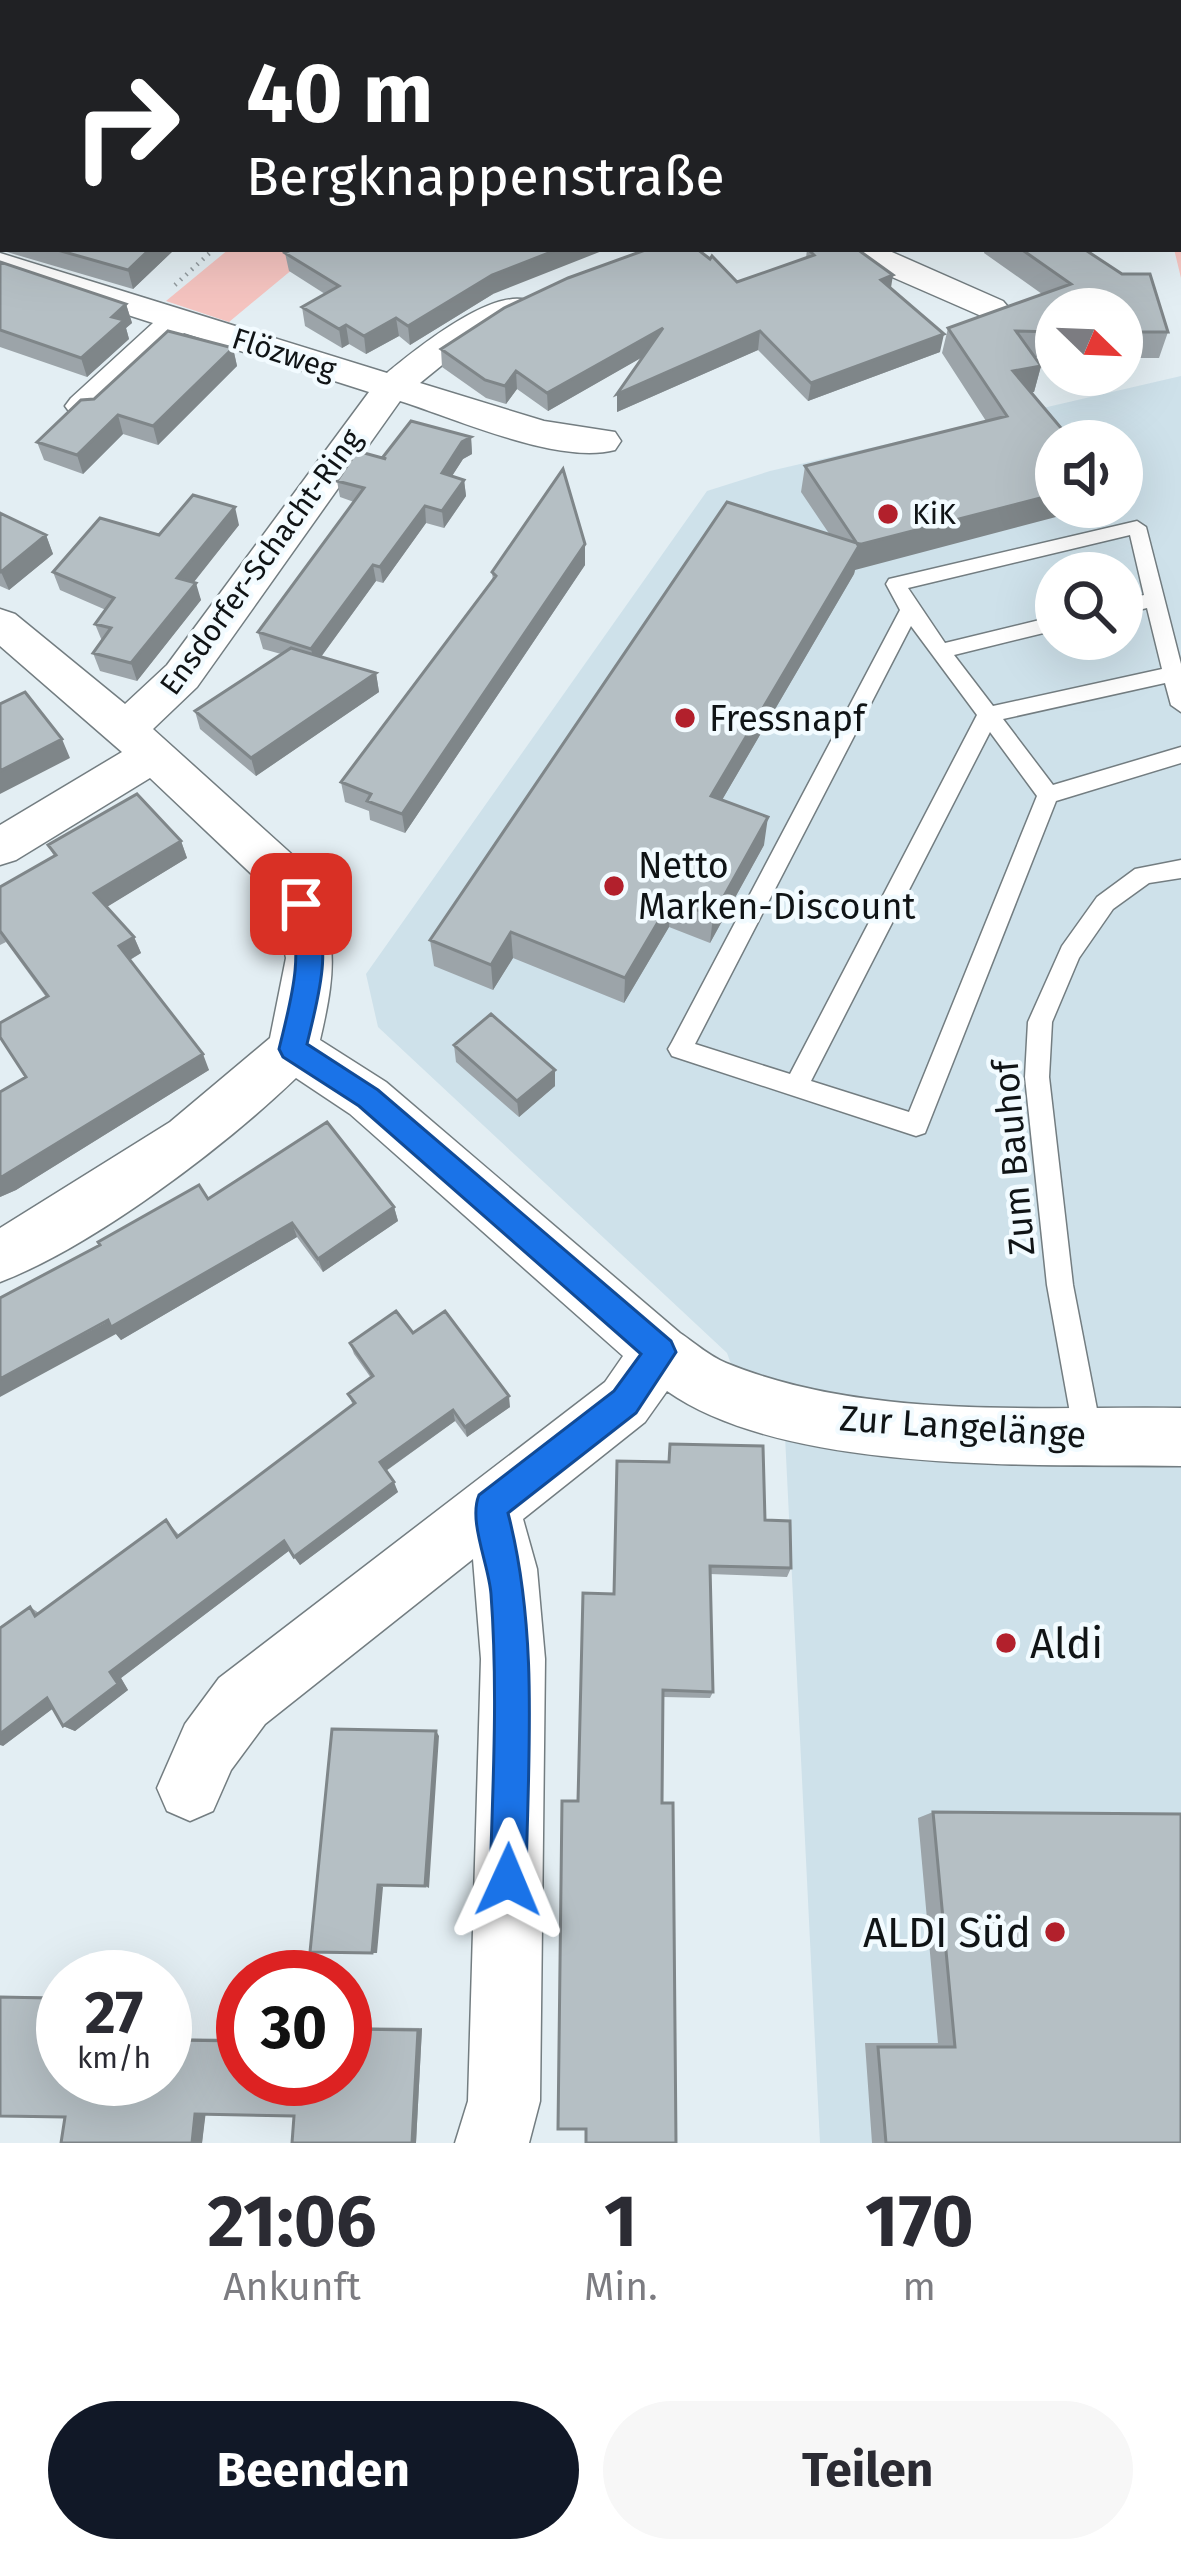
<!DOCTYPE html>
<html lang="de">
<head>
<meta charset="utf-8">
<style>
  body { margin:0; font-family:"Fira Sans",sans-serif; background:#f7f7f7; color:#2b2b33; height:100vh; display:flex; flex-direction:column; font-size:45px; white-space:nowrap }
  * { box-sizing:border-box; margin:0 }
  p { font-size:39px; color:#7c7c81 }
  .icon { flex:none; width:66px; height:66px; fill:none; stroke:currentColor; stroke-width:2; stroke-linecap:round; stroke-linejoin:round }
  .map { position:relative; height:2143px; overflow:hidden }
  .panel { display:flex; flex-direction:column; background:#fff; flex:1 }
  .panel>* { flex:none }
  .hud { position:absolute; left:0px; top:0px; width:1182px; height:252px; box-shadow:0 12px 48px #0002; background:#202124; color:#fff; overflow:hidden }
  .needle { width:78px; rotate:113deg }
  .tools { position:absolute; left:1035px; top:288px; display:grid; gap:24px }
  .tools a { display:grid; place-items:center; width:108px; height:108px; border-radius:50%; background:#fff; box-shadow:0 12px 48px #0002; font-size:60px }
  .speed { position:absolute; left:36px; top:1950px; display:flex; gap:24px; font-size:60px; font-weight:700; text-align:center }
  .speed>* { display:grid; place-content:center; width:156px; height:156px; border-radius:50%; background:#fff; box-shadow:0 12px 48px #0002; line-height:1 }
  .speed small { font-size:30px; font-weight:400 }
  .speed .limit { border:18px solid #d22; background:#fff; color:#111 }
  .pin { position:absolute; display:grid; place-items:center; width:102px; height:102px; color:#fff; margin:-51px; border-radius:24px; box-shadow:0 6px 18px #0006 }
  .me { position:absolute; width:132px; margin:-66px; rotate:1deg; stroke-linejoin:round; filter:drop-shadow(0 0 9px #0008) }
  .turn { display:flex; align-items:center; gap:42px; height:252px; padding:0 48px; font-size:54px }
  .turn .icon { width:156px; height:156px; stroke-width:2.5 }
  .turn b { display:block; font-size:84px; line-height:102px }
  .eta { display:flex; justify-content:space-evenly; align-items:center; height:204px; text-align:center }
  .eta b { font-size:72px; font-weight:700; line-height:84px }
  .action { display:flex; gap:24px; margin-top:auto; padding:24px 48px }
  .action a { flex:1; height:138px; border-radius:72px; background:#111827; color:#fff; font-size:48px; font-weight:700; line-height:138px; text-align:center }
  .action a+a { background:#f7f7f7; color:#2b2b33 }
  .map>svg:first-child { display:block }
  .built { fill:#cee1ea; fill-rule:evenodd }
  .green { fill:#f5c4c0 }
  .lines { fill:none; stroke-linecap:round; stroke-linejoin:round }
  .lane-casing { stroke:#737d81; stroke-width:3 }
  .street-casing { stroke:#737d81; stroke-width:3 }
  .path { stroke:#939b9f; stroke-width:4.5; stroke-dasharray:1.5 6; stroke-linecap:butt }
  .lane { fill:#fff; fill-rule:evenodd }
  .street { fill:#fff; fill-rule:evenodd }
  .wall { fill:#9ca4a9 }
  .shaded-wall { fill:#7f8689 }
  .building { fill:#b5bfc4; stroke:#7f8689; stroke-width:3 }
  .route { fill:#1a73e8; stroke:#114b97; stroke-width:3 }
  .poi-dot { fill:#b2202c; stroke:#f2fbff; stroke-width:4.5 }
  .labels { text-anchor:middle; stroke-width:9; stroke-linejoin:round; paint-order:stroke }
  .far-street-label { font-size:30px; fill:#101416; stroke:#f2fbff }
  .far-poi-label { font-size:30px; fill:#101416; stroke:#f2fbff; text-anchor:start }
  .poi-label { font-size:36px; fill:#101416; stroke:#f2fbff; text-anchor:start }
  .street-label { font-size:36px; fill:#101416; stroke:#f2fbff }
  .near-poi-label { font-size:42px; fill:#101416; stroke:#f2fbff; text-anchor:start }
</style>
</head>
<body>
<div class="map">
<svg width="1181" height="2143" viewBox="0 0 1181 2143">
  <rect width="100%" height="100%" fill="#e3eef3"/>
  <path class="built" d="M1181 376V2143H820L785 1436 751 1419 727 1353 378 1027 366 974 707 491 770 471ZM1056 441H1122V507H1056ZM1056 573H1122V639H1056Z"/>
  <path class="green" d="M419 0H1181V278L1174 249H1179V3Z
    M229 249H294L311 254 229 322 166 301Z"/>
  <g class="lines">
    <g class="lane-casing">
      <path id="lane" d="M1137 521 1146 527 1181 664V712L1171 705 1165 683 1003 719 1053 785 1181 747V763L1056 801 925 1133 916 1136 672 1056 668 1049 672 1042 900 610 886 584 889 579ZM1130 535 1144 595 1122 600V614L1147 608 1162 669 993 706 954 655 1056 630V616L945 643 908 588ZM911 626 977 715 790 1074 695 1044ZM990 732 1037 796 909 1112 811 1081Z
        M1181 860V878L1149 883 1113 909 1079 958 1052 1022 1049 1077 1073 1285 1102 1435 1098 1445 1088 1449 1078 1445 1074 1435 1047 1285 1025 1077 1028 1022 1062 946 1097 897 1135 869Z"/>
    </g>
    <g class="street-casing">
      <path id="street" d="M839 249H885L1003 301 1009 308 1003 315H979L844 256Z
        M0 253 387 373C416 349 489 290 526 300L532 307 526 314 452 357 420 383 544 421 615 432 621 441 615 450C558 465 457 419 400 401L197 687 153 729 297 859C339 928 338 963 320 1040L386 1082 680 1333C695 1343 709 1356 726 1363 866 1420 1033 1406 1181 1408V1466C1037 1464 787 1475 667 1391L645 1422 523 1519 537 1569 545 1659 540 2101 529 2143H455L468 2101 481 1659 473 1559 265 1724 231 1770 213 1811 190 1821 167 1811 157 1788 185 1724 219 1678 605 1382 623 1356 350 1114 296 1078C223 1148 94 1246 0 1282V1228L170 1122 270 1038 286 958 273 901 263 885 150 778 16 860 0 865V825L122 752 0 646V609L15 614 125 704 167 665 369 392 184 333 97 414H71L65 406 71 398 153 323 0 274Z"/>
    </g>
    <path class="path" d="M175 285 214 249"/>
    <use href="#lane" class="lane"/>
    <use href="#street" class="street"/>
  </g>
  <path class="wall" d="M0 174 3 175V249H175L133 289 0 250Z
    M807 249 891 288 940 352 808 401 758 350 617 412 642 357 548 411 517 389 506 404 486 398 442 367 441 349 737 282 806 258Z
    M985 249H1084L1168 332 1159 358H1122V309H1056V357H1035L1041 366 1034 392H1031L855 570 854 574 722 800 764 845 710 943 669 927 624 1003 513 958 493 990 434 966 430 940 830 535 801 492 805 466 986 421 942 353 948 328 1042 294 984 253Z
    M285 253 493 294 410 345 399 336 366 354 349 344 342 348 305 326 302 307 325 294 289 271Z
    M0 262 126 304 132 323 126 328 129 339 87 377 0 347Z
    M233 348 237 366 158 445 123 434 83 474 44 460 37 442 94 399Z
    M471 437 472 454 463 459 452 476 464 480 466 496 444 528 426 523 383 583 376 581 321 657 376 673 379 692 256 776 200 729 195 711 281 654 263 649 258 632 354 502 340 497 337 481 383 458Z
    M0 513 46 535 53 554 9 590 0 586Z
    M239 525 193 582 201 600 137 681 100 671 93 653 102 641 95 624 106 610 60 590 53 572 159 535Z
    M585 544V565L405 833 370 820 369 811 345 802 341 782 493 581 492 572Z
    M181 841 187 858 106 907 134 937 141 953 130 960 209 1070 16 1190 0 1197V1092L26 1077 46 997 6 942 0 945V887L54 856 48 845Z
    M454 1045 555 1086 519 1117 456 1062Z
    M208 1199 394 1207 398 1221 323 1272 297 1237 121 1340 116 1334Z
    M413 1333 510 1407 467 1437 455 1421 386 1471 398 1492 300 1565 290 1550 121 1678 128 1690 75 1731 63 1726 53 1708 3 1746 30 1607 39 1613 166 1520 179 1535 353 1405 348 1394 371 1378 354 1354 350 1343Z
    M670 1444 765 1520 791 1568 787 1577 710 1574 713 1692 710 1698 663 1697 578 1801 614 1594 668 1462Z
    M933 1812 1181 2143H872L865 2043H938L918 1818Z
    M15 1996 61 1997 54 2036H63V2079H165V2038L243 2039V2079H345V2027L422 2028 416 2143H292L294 2116 205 2115 202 2143 65 2117 0 1997Z"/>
  <path class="shaded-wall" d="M150 249H175L133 289 128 270Z
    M559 249H607L493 294 410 345 408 326 492 275Z
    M893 275 890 294 881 280Z
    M126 304 132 323 126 328 129 339 87 377 81 358 112 317Z
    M396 318 399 336 366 354 364 336Z
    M346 325 349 344 342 348 339 329Z
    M663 328 662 346 548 411 547 393Z
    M760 331 758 350 617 412V394Z
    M944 334 940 352 808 401 811 383Z
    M233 348 237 366 158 445 153 426Z
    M1041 366 1034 392 1006 397 1013 371Z
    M516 371 517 389 506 404 505 386Z
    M118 415 123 434 83 474 77 455Z
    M471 437 472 454 463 459 443 490 442 473 462 442Z
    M464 480 466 496 444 528 442 511Z
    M1056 494V507H1094L855 570 854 574 708 824 711 796 858 545Z
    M425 506 426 523 383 583 380 567Z
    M235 507 239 525 183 596 177 578Z
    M46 535 53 554 9 590 1 572Z
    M585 544V565L405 833 402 814Z
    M373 565 376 581 315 665 311 649Z
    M196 583 201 600 137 681 131 663Z
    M376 673 379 692 256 776 251 758Z
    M62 739 70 758 0 794V771Z
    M768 817 764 845 710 943 713 916Z
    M181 841 187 858 102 910 94 893Z
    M671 900 669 927 624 1003 625 978Z
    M511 932 513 958 493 990 491 965Z
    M134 937 141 953 126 962 119 946Z
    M203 1054 209 1070 16 1190 0 1197V1178Z
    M555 1070V1086L519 1117 517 1101Z
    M394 1207 398 1221 323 1272 318 1259Z
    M292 1223 297 1237 121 1340 116 1334 0 1397V1379Z
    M509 1396 510 1407 467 1437 465 1427Z
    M453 1410 455 1421 384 1472 380 1462Z
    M394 1482 398 1492 300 1565 294 1557Z
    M284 1541 290 1550 121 1678 128 1690 75 1731 63 1726 110 1672Z
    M47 1698 59 1704 3 1746 0 1745V1734Z
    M436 1731 439 1736 429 1888 425 1886Z
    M378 1885 383 1887 377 1953H372Z
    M61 1997 54 2036 41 2038 48 1998Z
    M422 2028 416 2143H412L418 2030Z
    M206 2111 202 2143H192L195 2114Z"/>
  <path class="building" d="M0 174 3 175V234L0 233Z
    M54 249H150L128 270Z
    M293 249H559L492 275 408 326 396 318 364 336 346 325 339 329 302 307 339 286 285 253Z
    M648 249H697L710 259 712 256 737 282 814 255 808 249H857L893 275 881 280 944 334 811 383 760 331 617 394 663 328 547 393 516 371 505 386 485 380 441 349 504 308 568 278Z
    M1021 249H1084L1122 274H1150L1168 332H1122V309H1056V332L1016 331 1041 366 1013 371 1072 441H1056V494L858 545 805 466 1007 416 948 328 1071 284Z
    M0 262 126 304 112 317 124 320 81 358 0 330Z
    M168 331 233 348 153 426 118 415 77 455 37 442 81 400 94 399Z
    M411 421 471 437 462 442 442 473 464 480 442 511 425 506 380 567 373 565 311 649 258 632 364 488 337 481 357 451 386 459 383 457Z
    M563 469 585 544 402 814 367 801 371 794 341 782 496 576 492 572Z
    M193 495 235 507 177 578 196 583 131 663 93 653 111 628 95 624 114 598 53 572 100 518 159 535Z
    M727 502 860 544 711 796 768 817 713 916 671 900 625 978 511 932 491 965 430 940Z
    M0 513 46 535 1 572 0 571Z
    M291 648 376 673 251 758 195 711Z
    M25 692 62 739 0 771V704Z
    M137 794 181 841 94 893 134 937 119 946 203 1054 0 1178V1092L26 1077 0 1037V1023L48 996 0 931V887L56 855 48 845Z
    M491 1014 555 1070 517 1101 454 1045Z
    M327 1122 394 1207 318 1259 292 1223 111 1327 108 1320 0 1379V1298L100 1245 98 1242 199 1185 208 1199Z
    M396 1311 413 1333 445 1311 509 1396 465 1427 453 1410 380 1462 394 1482 294 1557 284 1541 110 1672 118 1684 63 1726 47 1698 0 1734V1628L30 1607 35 1616 166 1520 177 1537 355 1403 348 1394 373 1376 350 1343Z
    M670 1444 763 1446 765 1520 790 1521 791 1568 710 1566 713 1692 663 1690 662 1803H673L676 2143H586V2129H558L562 1801H578L583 1593 614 1594 617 1461 669 1462Z
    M332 1729 436 1731 425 1886 378 1885 372 1953 310 1952Z
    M933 1812 1181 1814V2143H886L878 2047H955Z
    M0 1997 48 1998 41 2038H63V2079H165V2040L243 2041V2079H345V2029L418 2030 412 2143H292L294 2116 195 2114 192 2143H61L65 2117 0 2116Z"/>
  <path class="route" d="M301 894 310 897C334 946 319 994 307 1044L378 1090 671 1341 676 1352 636 1413 508 1513C539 1633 528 1757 526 1880L521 1893 508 1898 495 1893 490 1880C493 1784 498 1689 491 1594 489 1565 468 1521 479 1495L614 1391 641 1354 359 1106 283 1057 279 1049C291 999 305 955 288 904Z"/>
  <g class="poi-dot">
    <circle cx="888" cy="514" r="12"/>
    <circle cx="685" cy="718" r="12"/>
    <circle cx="614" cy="886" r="12"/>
    <circle cx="1006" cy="1643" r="12"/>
    <circle cx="1055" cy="1932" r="12"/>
  </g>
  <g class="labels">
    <g class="far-street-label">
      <text transform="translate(284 354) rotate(18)" y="10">Flözweg</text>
      <text transform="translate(261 562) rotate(-54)" y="10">Ensdorfer-Schacht-Ring</text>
    </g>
    <g class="far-poi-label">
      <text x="912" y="524">KiK</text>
    </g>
    <g class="poi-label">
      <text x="709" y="731">Fressnapf</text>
      <text x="638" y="878">Netto<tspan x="638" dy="41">Marken-Discount</tspan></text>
    </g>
    <g class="street-label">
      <text transform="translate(1013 1158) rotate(-95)" y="13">Zum Bauhof</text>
      <text transform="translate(963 1426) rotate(4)" y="13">Zur Langelänge</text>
    </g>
    <g class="near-poi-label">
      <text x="1030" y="1658">Aldi</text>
      <text x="1031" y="1947" text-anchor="end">ALDI Süd</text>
    </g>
  </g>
</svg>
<div class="tools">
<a><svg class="needle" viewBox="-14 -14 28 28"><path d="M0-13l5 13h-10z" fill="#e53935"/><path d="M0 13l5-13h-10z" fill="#7c7c81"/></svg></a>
<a><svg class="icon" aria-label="sound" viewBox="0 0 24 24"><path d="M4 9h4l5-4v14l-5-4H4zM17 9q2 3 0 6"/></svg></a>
<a><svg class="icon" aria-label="search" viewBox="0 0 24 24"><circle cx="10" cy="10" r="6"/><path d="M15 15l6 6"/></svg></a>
</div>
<div class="speed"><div>27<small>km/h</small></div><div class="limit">30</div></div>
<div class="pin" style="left:301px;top:904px;background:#d93025"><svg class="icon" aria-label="arrive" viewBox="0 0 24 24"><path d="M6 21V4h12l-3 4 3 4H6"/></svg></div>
<svg class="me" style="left:508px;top:1880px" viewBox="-20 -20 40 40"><path d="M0-17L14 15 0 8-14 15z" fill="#1a73e8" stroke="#fff" stroke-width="4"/></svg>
<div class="hud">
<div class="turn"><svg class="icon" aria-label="right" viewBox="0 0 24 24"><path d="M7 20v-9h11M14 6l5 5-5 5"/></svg><div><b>40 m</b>Bergknappenstraße</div></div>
</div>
</div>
<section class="panel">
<div class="eta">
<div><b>21:06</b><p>Ankunft</p></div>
<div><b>1</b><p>Min.</p></div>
<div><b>170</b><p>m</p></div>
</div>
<div class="action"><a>Beenden</a><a>Teilen</a></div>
</section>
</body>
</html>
